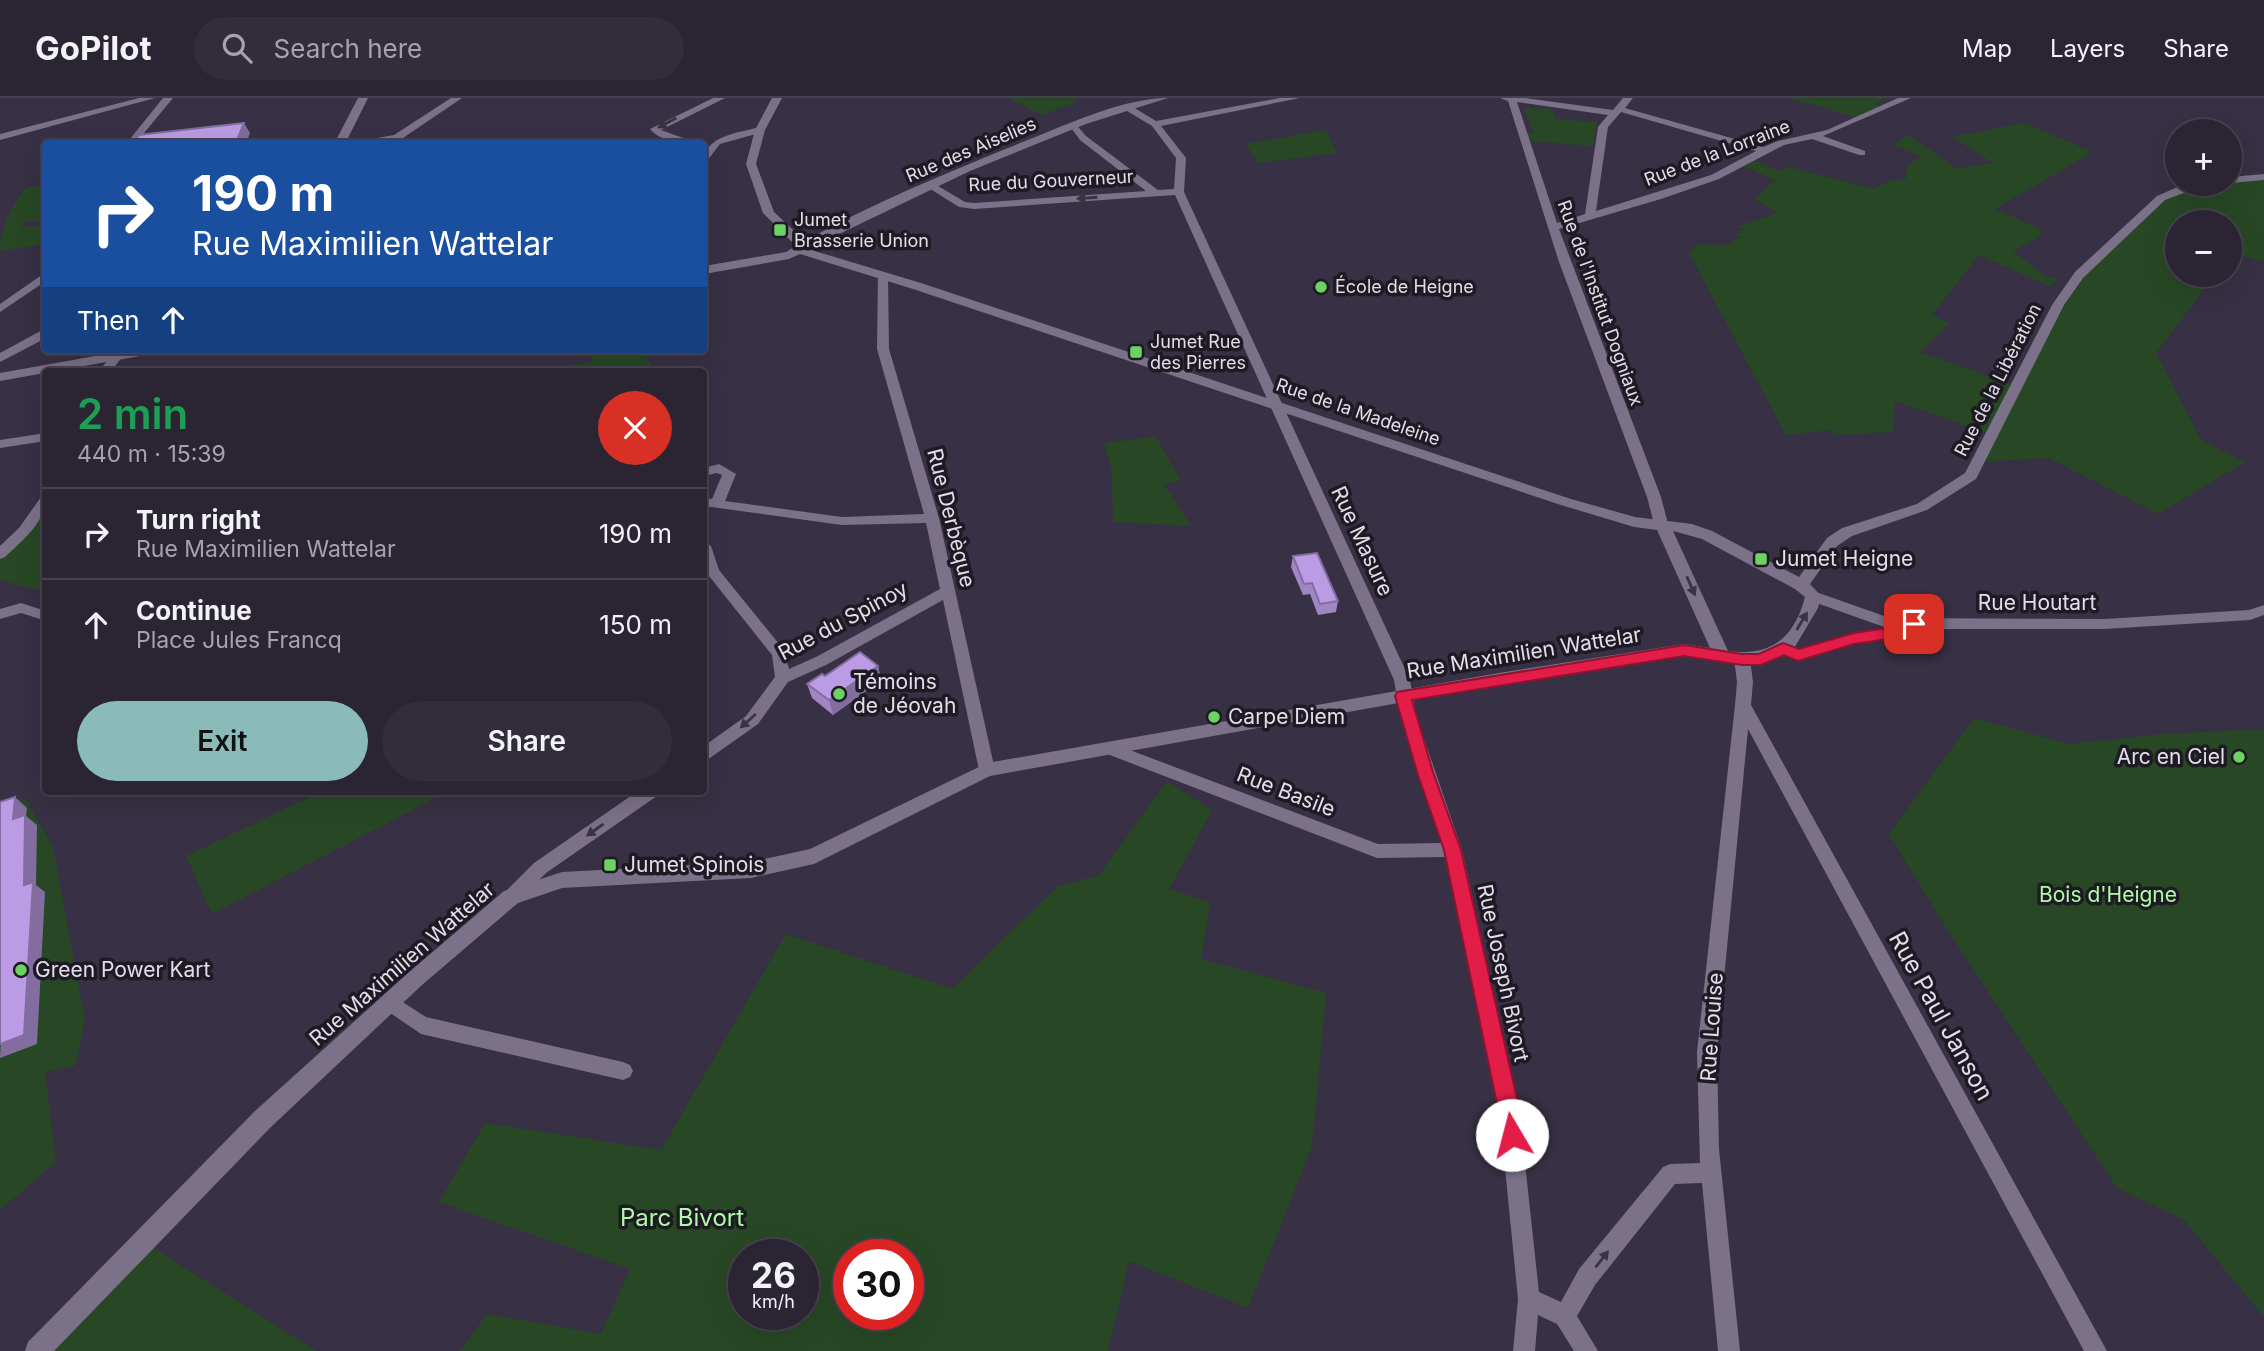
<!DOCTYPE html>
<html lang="en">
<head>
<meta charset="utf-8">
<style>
  body { margin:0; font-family:Inter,sans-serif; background:#322c3b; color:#f1f3f6; height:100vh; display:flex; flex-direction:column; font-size:26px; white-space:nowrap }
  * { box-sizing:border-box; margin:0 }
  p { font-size:23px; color:#a5a4ac }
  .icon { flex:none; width:38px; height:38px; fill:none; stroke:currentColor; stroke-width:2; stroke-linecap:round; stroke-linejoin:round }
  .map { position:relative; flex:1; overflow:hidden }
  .side { position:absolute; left:42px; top:270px; width:665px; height:427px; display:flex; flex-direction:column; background:#2a2433; border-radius:7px; box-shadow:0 7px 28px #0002,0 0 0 2px #46414e }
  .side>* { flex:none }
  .hud { position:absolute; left:42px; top:42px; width:665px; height:214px; border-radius:7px; box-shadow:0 7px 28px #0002,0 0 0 2px #46414e; background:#1a4fa0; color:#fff; overflow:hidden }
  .fabs { position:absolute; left:2165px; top:21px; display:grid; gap:14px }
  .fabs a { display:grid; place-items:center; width:77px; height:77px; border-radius:50%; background:#2a2433; box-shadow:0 7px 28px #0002,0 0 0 2px #46414e; font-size:35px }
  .speed { position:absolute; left:728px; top:1141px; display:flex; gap:14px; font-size:35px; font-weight:700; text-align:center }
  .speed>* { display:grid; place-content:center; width:91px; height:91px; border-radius:50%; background:#2a2433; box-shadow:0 7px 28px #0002,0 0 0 2px #46414e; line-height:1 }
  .speed small { font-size:18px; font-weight:400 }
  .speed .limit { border:10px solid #d22; background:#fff; color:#111 }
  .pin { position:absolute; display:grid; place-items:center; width:60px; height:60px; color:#fff; margin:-30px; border-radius:14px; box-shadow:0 4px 10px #0006 }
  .me { position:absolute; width:77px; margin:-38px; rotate:352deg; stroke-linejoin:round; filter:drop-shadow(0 0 5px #0008) }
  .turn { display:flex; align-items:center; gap:24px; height:147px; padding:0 35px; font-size:32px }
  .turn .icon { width:91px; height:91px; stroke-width:2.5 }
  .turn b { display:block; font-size:49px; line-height:60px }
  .then { display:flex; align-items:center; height:66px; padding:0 35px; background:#0003; gap:14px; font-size:26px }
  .round { display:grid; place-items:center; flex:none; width:74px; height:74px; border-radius:37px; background:#322c3b }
  .headline { display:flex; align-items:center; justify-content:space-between; height:119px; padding:0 35px }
  h1 { font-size:42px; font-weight:600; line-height:52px; color:#1e9e55 }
  .button { display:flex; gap:14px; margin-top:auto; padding:14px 35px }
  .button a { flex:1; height:80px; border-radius:42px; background:#8bbbb9; color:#111; font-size:28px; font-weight:600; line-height:80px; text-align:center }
  .button a+a { background:#322c3b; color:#f1f3f6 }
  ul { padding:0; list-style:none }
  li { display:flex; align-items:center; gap:21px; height:91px; padding:0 35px; border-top:2px solid #46414e }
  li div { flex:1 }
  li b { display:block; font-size:26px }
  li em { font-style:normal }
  header { display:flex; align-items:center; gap:42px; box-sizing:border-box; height:98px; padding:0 35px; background:#2a2433; border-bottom:2px solid #46414e }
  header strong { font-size:33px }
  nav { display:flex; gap:38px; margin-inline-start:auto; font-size:24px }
  .search { width:490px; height:63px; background:#322c3b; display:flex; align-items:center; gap:18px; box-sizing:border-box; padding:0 24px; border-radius:38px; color:#a5a4ac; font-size:26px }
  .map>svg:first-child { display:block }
  .green { fill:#284825; fill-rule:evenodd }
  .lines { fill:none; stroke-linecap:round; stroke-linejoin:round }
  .minor { fill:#7b7189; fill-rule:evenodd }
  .tertiary { fill:#7b7189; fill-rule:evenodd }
  .wall { fill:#a186c4 }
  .shaded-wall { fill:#836da0 }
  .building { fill:#bb9ce4; stroke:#836da0; stroke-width:2 }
  .oneway { fill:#3a3442 }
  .route { fill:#e11d48; stroke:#92132f; stroke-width:2 }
  .poi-dot { fill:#6cd362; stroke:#1e1a23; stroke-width:2.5 }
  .labels { text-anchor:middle; stroke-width:7; stroke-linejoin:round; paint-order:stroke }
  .far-street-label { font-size:18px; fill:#e2ddea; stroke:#1e1a23 }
  .far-poi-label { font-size:18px; fill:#e2ddea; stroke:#1e1a23; text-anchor:start }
  .street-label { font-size:21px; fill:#e2ddea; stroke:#1e1a23 }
  .poi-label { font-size:21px; fill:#e2ddea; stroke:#1e1a23; text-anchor:start }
  .park-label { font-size:21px; fill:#aefba5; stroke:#1e1a23 }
  .near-street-label { font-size:24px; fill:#e2ddea; stroke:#1e1a23 }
  .near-park-label { font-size:24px; fill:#aefba5; stroke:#1e1a23 }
</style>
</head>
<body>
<header>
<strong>GoPilot</strong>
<div class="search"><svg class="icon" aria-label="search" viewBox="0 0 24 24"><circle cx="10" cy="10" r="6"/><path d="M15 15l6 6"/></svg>Search here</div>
<nav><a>Map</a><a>Layers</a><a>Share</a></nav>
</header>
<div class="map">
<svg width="2264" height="1253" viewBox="0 0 2264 1253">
  <rect width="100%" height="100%" fill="#383044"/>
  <path class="green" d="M1009 0H1072L1077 4 1041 17Z
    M1789 0H1888L1874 6 1881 9 1859 20Z
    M1524 10 1552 11 1556 21 1597 24 1593 48 1528 43V36H1534Z
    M2023 25 2093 54 1995 111 2043 132 2039 139 2013 153 2044 177 2058 182 2049 188 1979 157 1932 217 1949 225 1920 254 2017 288 2058 207 2148 110 2195 87 2230 86V82L2264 79V163L2232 155 2230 157V124H2177V177H2215L2156 255 2201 342 2245 364 2158 416 2049 360 1979 364 1993 337 1895 303 1893 334 1835 337 1831 332 1786 337 1689 155 1698 146 1725 147 1742 139 1734 136 1745 131 1739 128 1778 115 1755 101 1775 82 1743 68 1755 63 1780 73 1789 69 1874 91 1892 82 1906 81 1907 68 1921 58 1892 47 1908 37 1958 71 1993 65 1952 39Z
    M1326 32 1337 55 1259 65 1245 46Z
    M45 88V123L24 124 22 129 45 127V146L0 153C0 129 11 108 27 89Z
    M591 252H642L655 273H510L592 264Z
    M1156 339 1181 383 1164 386 1191 428 1113 424 1112 374 1104 345Z
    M45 404V489L38 492 0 482V454Z
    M1974 620 2069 646 2164 636 2264 631V1219L2184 1122 2117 1090 1941 822 1889 736Z
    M1167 683 1212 712 1169 791 1210 804 1201 861 1326 895 1312 1048 1248 1210 1129 1163 1108 1253H460L487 1216 601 1236 630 1171 439 1104 485 1025 661 1052 786 836 952 891 1058 788 1099 777ZM744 1157H803V1216H744ZM849 1157H908V1216H849Z
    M323 693H449L212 816 186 758Z
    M25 700 53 749 85 922 75 968 45 974 56 1064 0 1112V981L12 979 0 980V704Z
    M144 1144 316 1253H43Z"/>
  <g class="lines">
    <path class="minor" d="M139 0H155L0 42V36Z
      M163 0H173L135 46H126Z
      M451 0H462L400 42 343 46 394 37Z
      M713 0H725L661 32 700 46C685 46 660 44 650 31Z
      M1280 0H1300L1161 28 1186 60 1184 94 1410 582 1416 617 1462 752 1519 1010 1539 1194 1561 1204 1579 1171 1663 1069 1670 1066 1700 1065 1697 954 1735 607 1737 584 1734 561 1742 555 1750 561 1753 584 1751 607 2107 1253H2084L1748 631 1717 954 1719 1051 1740 1253H1718L1702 1085 1675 1086 1595 1187 1577 1218 1598 1253H1574L1557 1226 1538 1217 1535 1253H1513L1518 1201 1499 1010 1446 759 1377 760 1102 654 1100 650 1102 646H1114L1378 746 1442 745 1400 617 1394 582 1175 97 974 111 959 109 924 87 933 85 965 104 974 105 1146 93 1080 42 1069 27 1074 24 1086 38 1158 92 1174 91 1176 60 1152 28 1127 13V9H1133L1156 23Z
      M1500 0H1525L1613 12 1623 0H1633L1625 10 1763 49 1778 43 1827 32 1898 0H1911L1823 38 1865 53V57H1859L1812 41 1784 47 1719 81 1661 101 1559 131 1661 399 1668 426 1666 429 1661 431 1654 426 1647 399 1559 164 1508 3ZM1517 4 1608 17 1598 29 1585 116 1557 125ZM1621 14 1756 53 1711 77 1596 113 1608 29Z
      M760 29 765 32 763 34 720 46 707 63 704 64C704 37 739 35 760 29Z
      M46 174V183L0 214V206Z
      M878 176 888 178 889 251 939 420 995 672 993 677H981L979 672 943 502 826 567 788 584 758 626 710 660 704 662V648L746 618 775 579 772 557 705 473 704 443 711 448 719 472 784 552 789 571 816 559 940 491 926 425 842 427 704 408V400L712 401 722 377 717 375 704 378V370L719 366 736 376 725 403 842 419 924 416 877 251Z
      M116 252H128L111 273H99Z
      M46 335V343L0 350V342Z
      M46 398C46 424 23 442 5 459L0 461V448L19 430 41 399Z
      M1813 493 1890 520 2105 521 2249 512 2264 507V517L2250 522 2105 531H1911L1888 540 1854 546 1798 562 1778 555 1776 551 1783 546 1799 551 1854 536 1887 530 1808 502 1806 498Z
      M21 505 46 513V523L21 515 0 521V511Z
      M638 693H659L657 698 546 775 517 804 511 807 505 804 502 799 505 794 534 765Z
      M390 896 426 919 623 964 630 967 633 973 630 979 623 982 421 936 383 910 381 904 383 898Z"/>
    <path class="tertiary" d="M358 0H368L345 46H334Z
      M772 0H782L765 32 756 66 774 114 805 143C876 103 954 72 1030 41 1071 25 1124 0 1168 0L1086 26 970 73 808 151 921 185 1571 401 1635 419 1692 426 1712 433 1799 479 1827 440 1842 430 1917 406 1965 375 2052 207 2075 174 2157 98 2180 88 2208 86 2165 102 2083 180 2064 207 1976 381 1927 412 1852 438 1837 448 1810 486 1821 498 1818 510 1793 552 1761 567H1742L1684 558 1499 587 990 678 814 766 751 780 562 790 518 805 422 887 271 1029 54 1253H25L28 1244 255 1013 408 875 504 793 562 774 751 764 810 751 987 665 1499 575 1684 546 1710 550 1657 432 1634 429 1561 407 913 191 800 156 789 161 704 176V168L786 154 794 149 795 147 763 115 746 66 755 32ZM1673 433 1702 441 1795 491 1805 499C1794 541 1770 559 1728 553Z
      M2264 76V82L2230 85V79Z
      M46 230V240L0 264V255Z
      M129 252H158L151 256 0 283V275Z"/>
  </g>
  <path class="wall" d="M1293 458 1338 503 1336 514 1318 517 1310 496 1303 497 1291 469Z
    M878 568 881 582 833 617 812 600 807 586 825 578Z"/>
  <path class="shaded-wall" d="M244 25 250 35 246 46H206Z
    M878 568 881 582 833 617 829 602Z
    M15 699 27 710 26 718 37 727 36 787 45 794 37 946 0 960Z"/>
  <path class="building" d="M244 25 237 42 206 46H134L139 37Z
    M1317 455 1338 503 1320 506 1312 485 1304 486 1293 458Z
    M860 554 878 568 829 602 807 586 822 576 825 578Z
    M15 699 13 721 25 717 24 787 33 784 24 937 0 946V704Z"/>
  <defs><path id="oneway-solid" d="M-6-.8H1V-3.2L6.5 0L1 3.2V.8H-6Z" transform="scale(1.75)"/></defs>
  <g class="oneway">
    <use href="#oneway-solid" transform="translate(667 25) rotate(152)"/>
    <use href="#oneway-solid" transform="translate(1087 100) rotate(176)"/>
    <use href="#oneway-solid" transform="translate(1691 488) rotate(66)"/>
    <use href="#oneway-solid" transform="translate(1802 523) rotate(-59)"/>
    <use href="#oneway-solid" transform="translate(748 623) rotate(138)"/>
    <use href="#oneway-solid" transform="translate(595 732) rotate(145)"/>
    <use href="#oneway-solid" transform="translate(1602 1161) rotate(-52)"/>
  </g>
  <path class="route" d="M1914 521 1919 522 1921 526 1919 530 1888 541 1854 546 1798 563 1784 557 1761 567H1742L1684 558 1412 602 1433 674 1461 752 1519 1010 1522 1037 1519 1044 1512 1047 1505 1044 1444 752 1417 674 1395 598 1397 594 1684 547 1742 556H1759L1783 545 1799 551 1854 535 1887 530Z"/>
  <g class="poi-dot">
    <rect x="773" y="125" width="14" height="14" rx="3.5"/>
    <circle cx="1321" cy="189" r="7"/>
    <rect x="1129" y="247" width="14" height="14" rx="3.5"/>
    <rect x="1754" y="454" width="14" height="14" rx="3.5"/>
    <circle cx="839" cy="596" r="7"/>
    <circle cx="1214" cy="619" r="7"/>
    <circle cx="2239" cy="659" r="7"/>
    <rect x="603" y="760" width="14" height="14" rx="3.5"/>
    <circle cx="21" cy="872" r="7"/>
  </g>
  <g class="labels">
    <g class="far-street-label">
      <text transform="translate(971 52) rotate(-23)" y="6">Rue des Aiselies</text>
      <text transform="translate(1717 55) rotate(-21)" y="6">Rue de la Lorraine</text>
      <text transform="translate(1051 83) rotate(-3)" y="6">Rue du Gouverneur</text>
      <text transform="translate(1600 205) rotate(70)" y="6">Rue de l'Institut Dogniaux</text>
      <text transform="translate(1998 282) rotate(-63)" y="6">Rue de la Libération</text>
      <text transform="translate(1358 314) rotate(19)" y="6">Rue de la Madeleine</text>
    </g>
    <g class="far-poi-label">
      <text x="794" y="128">Jumet<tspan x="794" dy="21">Brasserie Union</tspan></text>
      <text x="1335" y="195">École de Heigne</text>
      <text x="1150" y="250">Jumet Rue<tspan x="1150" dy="21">des Pierres</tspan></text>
    </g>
    <g class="street-label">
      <text transform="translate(951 420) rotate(76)" y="7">Rue Derbèque</text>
      <text transform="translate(1362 443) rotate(65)" y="7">Rue Masure</text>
      <text x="2037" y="512">Rue Houtart</text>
      <text transform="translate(843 523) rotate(-28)" y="7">Rue du Spinoy</text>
      <text transform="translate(1524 555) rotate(-9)" y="7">Rue Maximilien Wattelar</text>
      <text transform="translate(1286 694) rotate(21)" y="7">Rue Basile</text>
      <text transform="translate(402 866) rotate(-41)" y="7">Rue Maximilien Wattelar</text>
      <text transform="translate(1503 875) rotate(78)" y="7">Rue Joseph Bivort</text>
      <text transform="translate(1712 929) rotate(-86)" y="7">Rue Louise</text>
    </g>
    <g class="poi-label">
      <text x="1775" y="468">Jumet Heigne</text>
      <text x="853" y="591">Témoins<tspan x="853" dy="24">de Jéovah</tspan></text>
      <text x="1228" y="626">Carpe Diem</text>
      <text x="2225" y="666" text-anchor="end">Arc en Ciel</text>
      <text x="624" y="774">Jumet Spinois</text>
      <text x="35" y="879">Green Power Kart</text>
    </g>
    <g class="park-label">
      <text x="2108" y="804">Bois d'Heigne</text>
    </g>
    <g class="near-street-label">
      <text transform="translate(1941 918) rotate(61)" y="8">Rue Paul Janson</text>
    </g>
    <g class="near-park-label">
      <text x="682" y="1128">Parc Bivort</text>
    </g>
  </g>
</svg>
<div class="fabs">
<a>+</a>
<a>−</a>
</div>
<div class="speed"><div>26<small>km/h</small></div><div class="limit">30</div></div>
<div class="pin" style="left:1914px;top:526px;background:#d93025"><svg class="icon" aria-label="arrive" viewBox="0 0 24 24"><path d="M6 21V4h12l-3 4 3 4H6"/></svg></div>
<svg class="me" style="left:1512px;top:1037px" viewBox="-20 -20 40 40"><circle r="19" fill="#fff"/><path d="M0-13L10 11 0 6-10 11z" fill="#e11d48"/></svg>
<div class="hud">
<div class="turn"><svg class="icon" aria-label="right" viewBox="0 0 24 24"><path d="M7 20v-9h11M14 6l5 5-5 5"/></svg><div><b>190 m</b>Rue Maximilien Wattelar</div></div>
<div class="then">Then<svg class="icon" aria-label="ahead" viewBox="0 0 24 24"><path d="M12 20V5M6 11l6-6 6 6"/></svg></div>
</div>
<section class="side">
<div class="headline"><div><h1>2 min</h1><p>440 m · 15:39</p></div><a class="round" style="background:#d93025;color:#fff"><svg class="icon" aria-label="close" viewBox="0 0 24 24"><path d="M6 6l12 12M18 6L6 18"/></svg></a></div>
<ul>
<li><svg class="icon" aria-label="right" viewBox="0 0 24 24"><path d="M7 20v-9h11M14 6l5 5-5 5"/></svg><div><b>Turn right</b><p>Rue Maximilien Wattelar</p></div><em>190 m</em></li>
<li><svg class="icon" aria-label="ahead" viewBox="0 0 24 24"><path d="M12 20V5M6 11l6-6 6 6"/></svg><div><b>Continue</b><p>Place Jules Francq</p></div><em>150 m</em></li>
</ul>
<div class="button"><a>Exit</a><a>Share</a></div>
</section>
</div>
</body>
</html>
